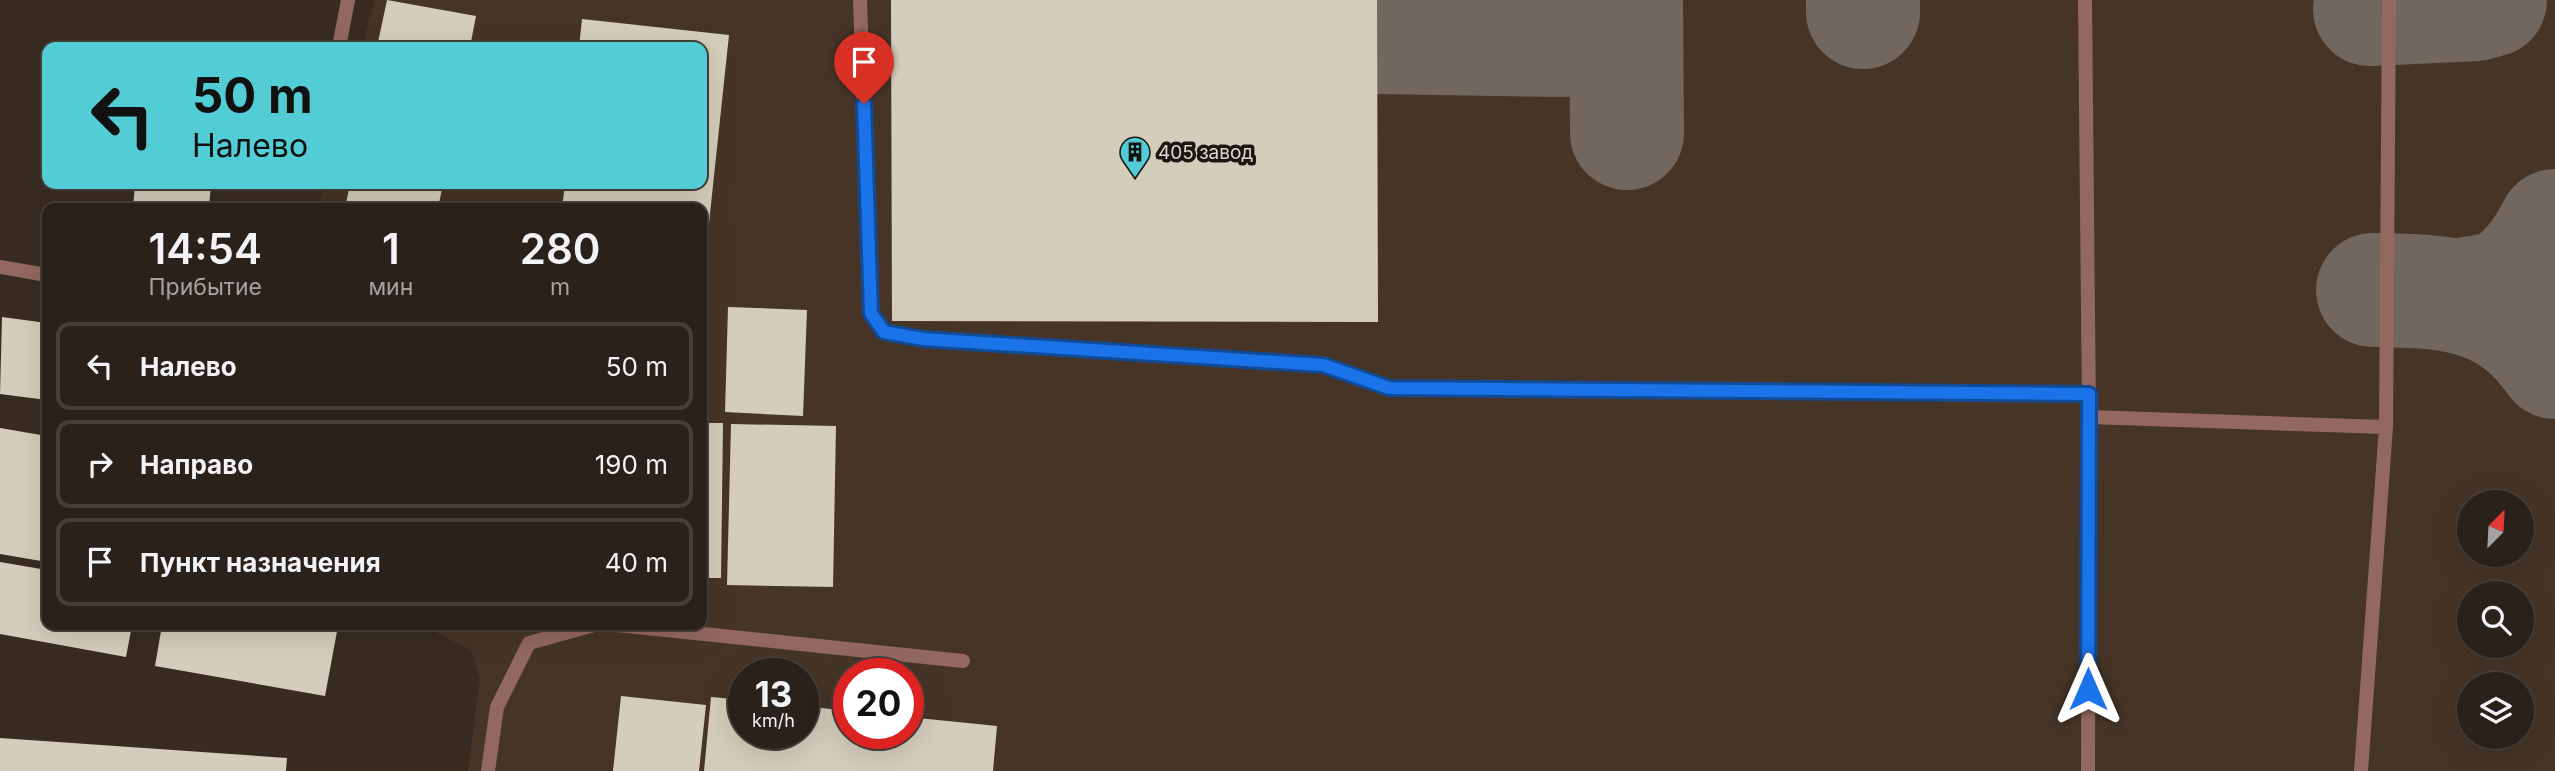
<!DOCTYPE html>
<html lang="ru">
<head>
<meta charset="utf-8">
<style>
  body { margin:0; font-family:Inter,sans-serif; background:#322923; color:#f1f3f6; height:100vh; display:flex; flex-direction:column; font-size:26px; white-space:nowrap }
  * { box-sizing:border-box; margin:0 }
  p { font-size:23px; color:#a5a3a2 }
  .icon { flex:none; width:38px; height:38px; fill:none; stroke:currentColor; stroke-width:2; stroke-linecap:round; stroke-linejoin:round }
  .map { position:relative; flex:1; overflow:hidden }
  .sheet { position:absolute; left:42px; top:203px; width:665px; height:427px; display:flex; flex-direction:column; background:#2a211a; border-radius:14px; box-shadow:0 7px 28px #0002,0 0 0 2px #463e39 }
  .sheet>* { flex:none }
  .guide { position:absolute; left:42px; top:42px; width:665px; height:147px; border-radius:14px; box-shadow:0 7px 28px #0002,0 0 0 2px #463e39; background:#52ccd5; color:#111; overflow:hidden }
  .needle { width:46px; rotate:24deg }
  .buttons { position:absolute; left:2457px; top:490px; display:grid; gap:14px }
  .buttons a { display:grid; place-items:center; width:77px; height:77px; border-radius:50%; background:#2a211a; box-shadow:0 7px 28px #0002,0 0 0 2px #463e39; font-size:35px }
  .speed { position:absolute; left:728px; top:658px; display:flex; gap:14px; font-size:35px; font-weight:700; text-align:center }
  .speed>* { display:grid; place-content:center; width:91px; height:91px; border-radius:50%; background:#2a211a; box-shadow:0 7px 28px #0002,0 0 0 2px #463e39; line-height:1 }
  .speed small { font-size:18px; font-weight:400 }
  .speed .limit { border:10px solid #d22; background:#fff; color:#111 }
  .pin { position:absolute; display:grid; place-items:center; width:60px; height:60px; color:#fff; margin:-72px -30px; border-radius:50% 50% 50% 0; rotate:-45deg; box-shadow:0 0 7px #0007 }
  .pin .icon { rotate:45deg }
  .me { position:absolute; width:77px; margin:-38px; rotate:0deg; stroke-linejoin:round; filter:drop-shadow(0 0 5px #0008) }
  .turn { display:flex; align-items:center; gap:24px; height:147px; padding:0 35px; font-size:32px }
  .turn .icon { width:91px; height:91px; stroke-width:2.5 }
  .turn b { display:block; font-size:49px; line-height:60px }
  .eta { display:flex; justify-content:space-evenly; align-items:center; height:119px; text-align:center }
  .eta b { font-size:42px; font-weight:600; line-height:49px }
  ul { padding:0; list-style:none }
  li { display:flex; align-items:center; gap:21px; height:88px; margin:0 14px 10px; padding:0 21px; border:4px solid #463e39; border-radius:14px }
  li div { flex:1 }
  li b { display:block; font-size:26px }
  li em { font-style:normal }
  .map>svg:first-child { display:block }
  .built { fill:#463527; fill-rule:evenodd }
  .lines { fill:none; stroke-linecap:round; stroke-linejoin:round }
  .taxiway { stroke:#72675e; stroke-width:114 }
  .building { fill:#d4cdbc }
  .service { stroke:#936860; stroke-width:14 }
  .route-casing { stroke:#114b97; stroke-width:18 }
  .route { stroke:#1a73e8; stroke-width:12 }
  .labels { text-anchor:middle; stroke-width:7; stroke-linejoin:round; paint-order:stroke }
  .poi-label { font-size:19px; fill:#dfd7d1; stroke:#1b1611; text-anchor:start }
</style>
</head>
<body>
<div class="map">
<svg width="2555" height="771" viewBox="0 0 2555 771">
  <rect width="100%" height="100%" fill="#382c22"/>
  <path class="built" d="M375 0H2555V771H468L480 679 471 650 421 625H702V208H318L325 184H702V47H362ZM2469 502H2522V555H2469ZM2469 593H2522V646H2469ZM744 674H803V733H744ZM849 674H908V733H849ZM2469 684H2522V737H2469Z"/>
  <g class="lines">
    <path class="taxiway" d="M1626 0 1627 133
      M2370 9 2476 4 2490 0
      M1863 12V0
      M1377 37 1563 40C1590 35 1611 25 1623 0
      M2373 290C2450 291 2506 293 2555 362
      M2462 295C2473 293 2484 292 2495 289 2523 280 2542 251 2555 226"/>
  </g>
  <path class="building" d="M387 0 476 16 470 47H377Z
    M891 0H1377L1378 322 892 321Z
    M582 19 729 35 704 270H702V208H562L565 184H702V47H579Z
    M135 184H211L209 208H133Z
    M350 184H443L438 208H345Z
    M728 307 807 310 803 416 725 412Z
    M2 317 47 323V400L0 394Z
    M702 423H723L721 578H702Z
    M731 424 836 426 833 587 727 585Z
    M0 428 47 436V562L0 554Z
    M0 562 47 570V625H132L126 657 0 634Z
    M162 625 338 626 325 696 155 666Z
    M621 696 706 705 699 771H613Z
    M711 697 744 700V733H803V706L849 711V733H908V717L997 726 993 771H704Z
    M0 738 287 758 286 771H0Z"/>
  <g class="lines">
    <path class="service" d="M860 0 871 313 884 332 923 339 1323 364 1389 388 2089 394
      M2085 0 2089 417 2386 427
      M339 47 348 0
      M0 267 47 275
      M617 625 963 661
      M488 771 497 707 529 643 594 625
      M2088 771 2089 417
      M2361 771 2386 427 2389 0"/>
  </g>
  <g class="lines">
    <g class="route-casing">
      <path id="route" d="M864 104 871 313 884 332 923 339 1323 365 1389 388 2089 394 2088 689"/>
    </g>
    <use href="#route" class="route"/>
  </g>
  <defs>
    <g id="building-pin" transform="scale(1.575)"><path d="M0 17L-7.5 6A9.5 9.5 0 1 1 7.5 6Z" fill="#52ccd5" stroke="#1b1611"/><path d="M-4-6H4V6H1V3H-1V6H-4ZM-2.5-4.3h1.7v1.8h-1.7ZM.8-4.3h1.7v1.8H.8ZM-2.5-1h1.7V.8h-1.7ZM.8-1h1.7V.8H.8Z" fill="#111"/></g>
  </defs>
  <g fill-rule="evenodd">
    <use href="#building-pin" x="1135" y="152"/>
  </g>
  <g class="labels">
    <g class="poi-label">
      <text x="1158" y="159">405 завод</text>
    </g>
  </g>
</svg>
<div class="buttons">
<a><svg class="needle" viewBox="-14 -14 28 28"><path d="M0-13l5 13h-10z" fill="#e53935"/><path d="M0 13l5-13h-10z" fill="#a5a3a2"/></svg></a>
<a><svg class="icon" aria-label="search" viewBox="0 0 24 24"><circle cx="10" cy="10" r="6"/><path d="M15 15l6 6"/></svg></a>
<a><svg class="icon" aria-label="layers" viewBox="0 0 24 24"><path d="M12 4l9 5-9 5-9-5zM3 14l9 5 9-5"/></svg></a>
</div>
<div class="speed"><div>13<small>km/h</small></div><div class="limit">20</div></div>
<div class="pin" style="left:864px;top:104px;background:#d93025"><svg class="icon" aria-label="arrive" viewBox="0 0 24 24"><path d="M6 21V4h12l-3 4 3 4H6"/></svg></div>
<svg class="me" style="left:2088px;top:689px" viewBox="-20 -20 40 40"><path d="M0-17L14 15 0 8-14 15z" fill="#1a73e8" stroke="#fff" stroke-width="4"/></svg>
<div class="guide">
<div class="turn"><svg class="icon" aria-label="left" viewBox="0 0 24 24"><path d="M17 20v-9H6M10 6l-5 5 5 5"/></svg><div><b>50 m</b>Налево</div></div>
</div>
<section class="sheet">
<div class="eta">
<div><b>14:54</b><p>Прибытие</p></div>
<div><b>1</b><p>мин</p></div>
<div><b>280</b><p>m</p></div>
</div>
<ul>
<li><svg class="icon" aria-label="left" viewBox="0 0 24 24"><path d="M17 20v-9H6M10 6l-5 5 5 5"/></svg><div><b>Налево</b></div><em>50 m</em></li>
<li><svg class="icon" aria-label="right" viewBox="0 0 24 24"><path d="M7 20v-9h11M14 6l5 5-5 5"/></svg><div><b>Направо</b></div><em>190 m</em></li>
<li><svg class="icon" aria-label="arrive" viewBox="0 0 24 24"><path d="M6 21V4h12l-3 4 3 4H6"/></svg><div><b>Пункт назначения</b></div><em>40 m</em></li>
</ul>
</section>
</div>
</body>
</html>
